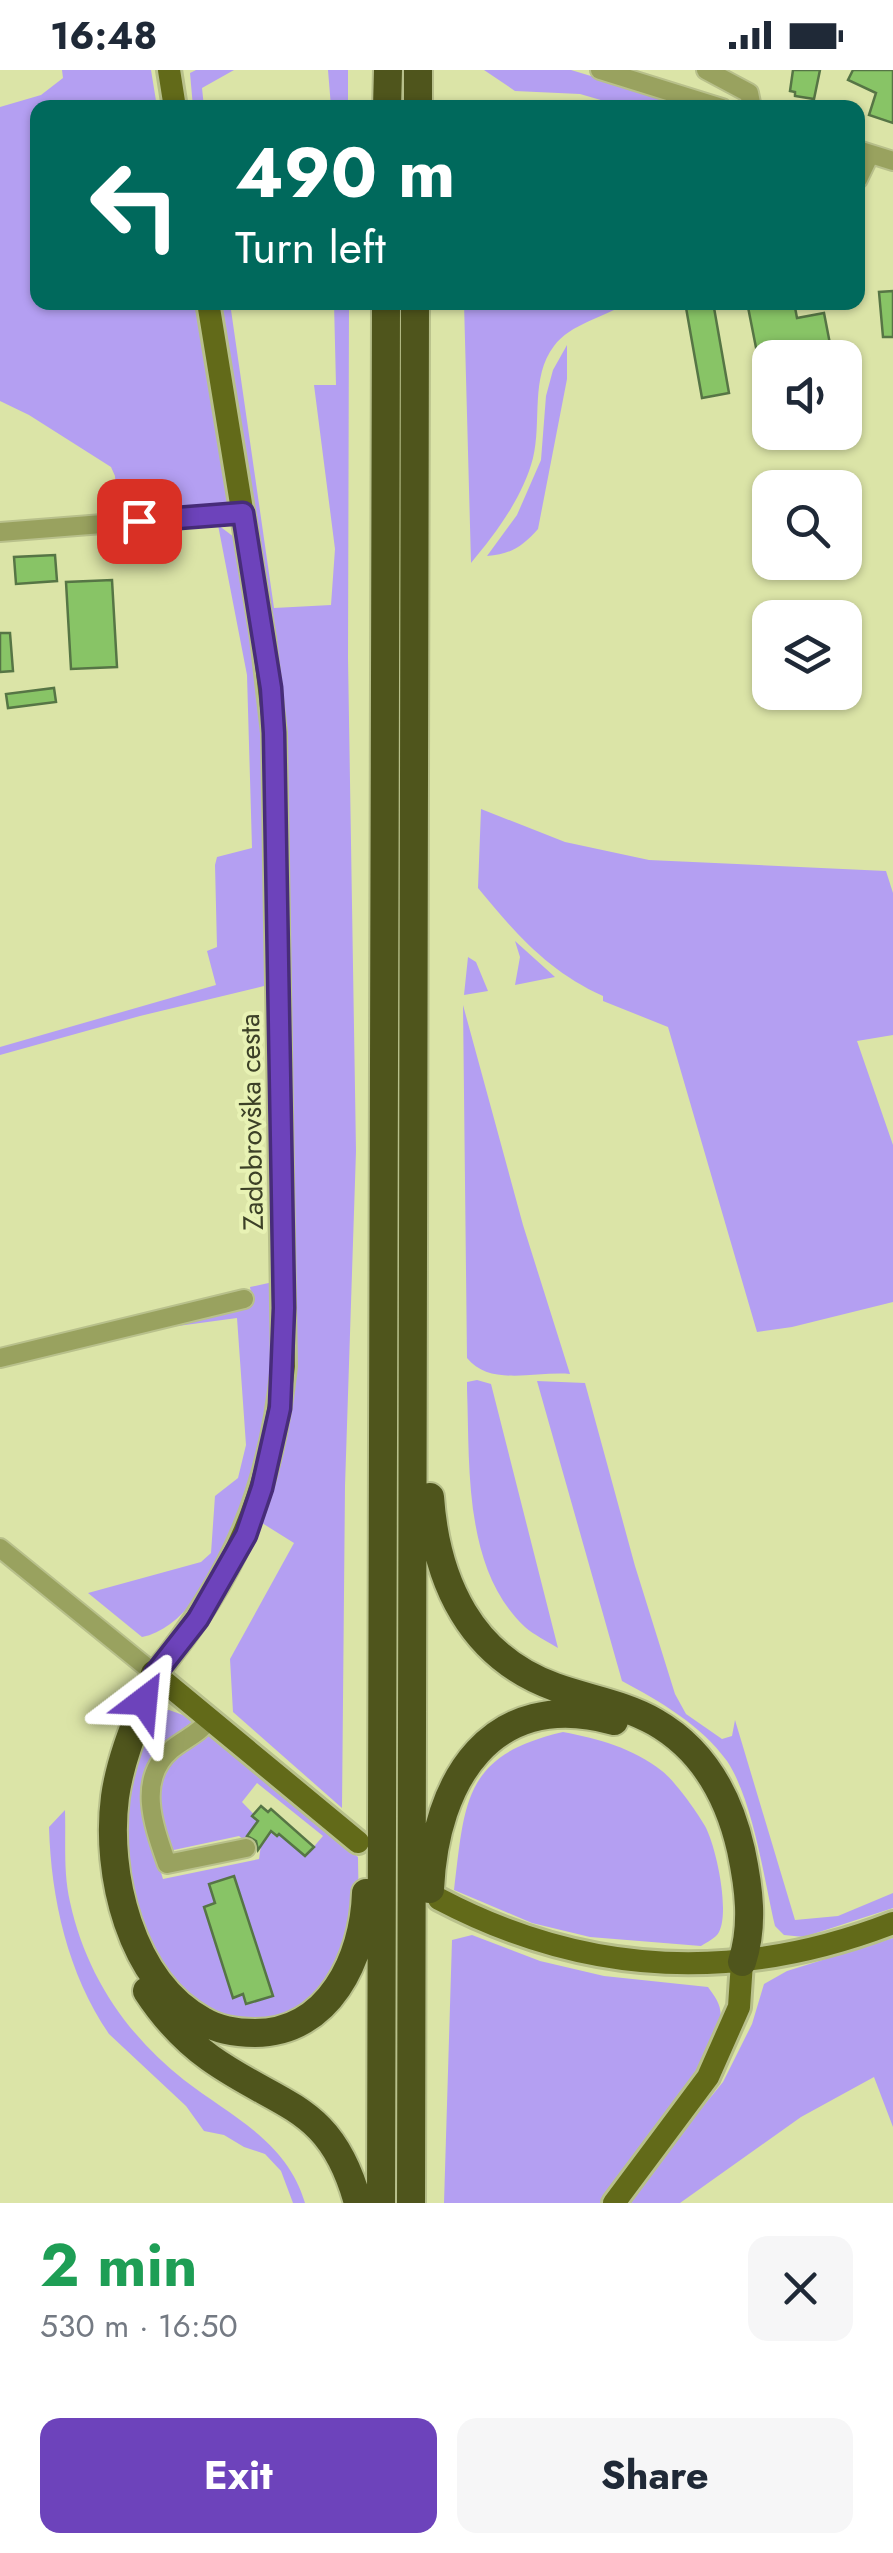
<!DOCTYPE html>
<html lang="en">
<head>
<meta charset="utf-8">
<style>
  body { margin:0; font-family:Jost,sans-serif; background:#f6f6f7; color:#1f2937; height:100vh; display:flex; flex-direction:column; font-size:38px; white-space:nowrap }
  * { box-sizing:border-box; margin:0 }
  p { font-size:32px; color:#747a83 }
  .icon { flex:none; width:55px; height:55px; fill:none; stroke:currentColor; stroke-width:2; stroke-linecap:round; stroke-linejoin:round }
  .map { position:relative; height:2133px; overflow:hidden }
  .sheet { display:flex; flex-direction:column; background:#fff; flex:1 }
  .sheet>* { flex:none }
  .hud { position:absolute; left:30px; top:30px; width:835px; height:210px; border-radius:20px; box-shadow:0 2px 8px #0004; background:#00695c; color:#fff; overflow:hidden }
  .controls { position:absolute; left:752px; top:270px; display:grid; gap:20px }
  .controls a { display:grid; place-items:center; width:110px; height:110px; border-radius:20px; background:#fff; box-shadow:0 2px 8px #0004; font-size:50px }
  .pin { position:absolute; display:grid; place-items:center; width:85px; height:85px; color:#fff; margin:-42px; border-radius:20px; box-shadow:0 5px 15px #0006 }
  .me { position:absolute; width:110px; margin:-55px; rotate:29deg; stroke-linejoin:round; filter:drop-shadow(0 0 8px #0008) }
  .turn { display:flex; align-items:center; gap:35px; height:210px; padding:0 40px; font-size:45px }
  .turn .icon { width:130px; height:130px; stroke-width:2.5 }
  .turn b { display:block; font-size:70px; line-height:85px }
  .round { display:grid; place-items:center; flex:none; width:105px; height:105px; border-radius:20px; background:#f6f6f7 }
  .overview { display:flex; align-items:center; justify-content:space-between; height:170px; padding:0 40px }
  h1 { font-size:60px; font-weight:700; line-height:75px; color:#1e9e55 }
  .primary-button { display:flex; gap:20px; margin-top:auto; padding:20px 40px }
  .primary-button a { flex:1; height:115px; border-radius:20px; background:#6d43bb; color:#fff; font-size:40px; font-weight:700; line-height:115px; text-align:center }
  .primary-button a+a { background:#f6f6f7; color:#1f2937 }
  .status { display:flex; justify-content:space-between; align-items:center; height:70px; padding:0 50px; background:#fff; direction:ltr }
  .status svg { height:28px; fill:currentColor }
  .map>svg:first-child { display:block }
  .green { fill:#b49ff2; fill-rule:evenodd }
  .building { fill:#88c466; stroke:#567545; stroke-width:2.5 }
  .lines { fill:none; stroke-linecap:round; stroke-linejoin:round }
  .minor-casing { stroke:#b8c08b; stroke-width:22 }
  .major-casing { stroke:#b8c08b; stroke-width:28 }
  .highway-casing { stroke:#b8c08b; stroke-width:32 }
  .minor { stroke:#99a25f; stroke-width:18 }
  .major { stroke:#626a19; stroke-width:22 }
  .highway { stroke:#4f551c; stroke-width:28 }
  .route-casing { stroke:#472c7a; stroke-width:25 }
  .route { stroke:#6d43bb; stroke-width:18 }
  .labels { text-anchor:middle; stroke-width:8; stroke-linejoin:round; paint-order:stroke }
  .street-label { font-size:28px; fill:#3c4027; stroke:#e8f2b4 }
</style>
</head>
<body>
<div class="status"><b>16:48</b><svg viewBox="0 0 49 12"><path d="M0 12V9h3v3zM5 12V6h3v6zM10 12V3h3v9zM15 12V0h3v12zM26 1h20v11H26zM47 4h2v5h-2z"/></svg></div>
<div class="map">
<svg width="893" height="2133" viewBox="0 0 893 2133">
  <rect width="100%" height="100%" fill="#dbe4a7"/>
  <path class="green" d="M62 0H151L157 37 38 38V232L198 233 230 430 224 438 117 445 115 406 111 397 29 345 0 331V37L41 25 63 8Z
    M196 0H234L202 18 204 37H193L190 3Z
    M328 0H348V37H331Z
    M484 0H571L694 37H625L580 24 515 21Z
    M221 233H230L274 538 331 535 335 479 314 315H336L334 233H349L348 588 356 1081 345 1416 342 1738 233 1642 230 1589 294 1473 262 1453 286 1369 295 1267 282 611Z
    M464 233H627C605 247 570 254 554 276 530 307 542 352 533 388 523 427 496 463 471 493Z
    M567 275V309L538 459C522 477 511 484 487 486L517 445 541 390 546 326 553 300Z
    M218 455 234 467 240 480 262 631 268 915 140 946 0 985V977L216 915 207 881 217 877 215 795 217 787 252 778 247 605Z
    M481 739 565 772 649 790 886 801 893 823V965L857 971 893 1075V1232L792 1257 757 1262 668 957 603 931V926C548 901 516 864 478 818Z
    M515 871 555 907 515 915 520 887Z
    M468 887 476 892 488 921 464 925Z
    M463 935 523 1155 570 1304C536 1301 490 1317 467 1288Z
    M273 1212C274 1253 276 1295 271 1335 261 1399 213 1554 142 1567L88 1523 201 1492 211 1483 215 1426 238 1408 246 1375 237 1248 163 1258 161 1254 253 1233 250 1217Z
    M477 1310 491 1314 558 1578C547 1571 534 1565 525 1557 463 1499 470 1396 467 1319V1312Z
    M537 1311 585 1313 635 1496 675 1624 686 1644 722 1669 732 1666 735 1650 795 1850 838 1846 893 1823V1838L804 1867 784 1865 775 1856C764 1809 753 1730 727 1691 701 1655 661 1632 622 1611Z
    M169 1640 183 1645 358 1787C358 1819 363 1865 342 1895 329 1914 308 1931 293 1948L221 1951 169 1911 132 1838 121 1734 153 1643ZM257 1713 323 1766 305 1787 288 1771 296 1761 288 1754 276 1767 242 1732ZM239 1766 244 1770 248 1766 261 1775 259 1789 163 1809 155 1784ZM234 1806 272 1925 246 1934 243 1924 233 1927 204 1838 215 1833 209 1814Z
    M563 1662C599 1669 633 1678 662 1701 675 1711 697 1742 705 1756 716 1776 730 1841 719 1862 716 1868 707 1872 701 1876L590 1867 532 1853 454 1820C465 1730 464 1685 563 1662Z
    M65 1740C66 1770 63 1802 70 1832 86 1905 126 1964 184 2010 232 2047 287 2071 305 2133H293L281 2101 265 2084 244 2077 224 2065 204 2061 186 2036 109 1964C68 1904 51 1829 49 1757Z
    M472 1865 540 1891 604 1906 708 1917C716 1928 723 1937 720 1952 711 2004 632 2082 603 2133H444L452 1870Z
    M893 1868V2057L874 2007 801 2047 680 2133H630L659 2090 723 2012 752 1954 764 1914 787 1901Z"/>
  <path class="building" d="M793 0H820L814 29 795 26V22L790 21Z
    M853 0H893V53L869 45 876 23 848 10Z
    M893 221V267H883L879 222Z
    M685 232H713L729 323 702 328Z
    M747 232H794L797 248 824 243 831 279 813 283 814 288H770V317L764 318Z
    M55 485 57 511 16 514 14 487Z
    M112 510 117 597 71 599 66 512Z
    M0 563H10L13 601 0 602Z
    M54 618 56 632 8 638 6 624Z
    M261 1736 268 1742 271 1739 314 1777 305 1786 279 1764 277 1766 271 1761 258 1780 256 1771 247 1766 258 1751 252 1746Z
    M234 1806 273 1926 246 1934 243 1924 233 1928 204 1837 215 1833 209 1814Z"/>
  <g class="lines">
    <g class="minor-casing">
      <path id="minor" d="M600 0 722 38
        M706 0 749 23 752 38
        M858 80 893 91
        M858 109 870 84
        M0 462 243 443
        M0 1288 244 1229
        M0 1478 155 1604
        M209 1650C199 1664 184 1669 171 1680 136 1710 154 1757 167 1794L246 1778"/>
    </g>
    <g class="major-casing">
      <path id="major" d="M169 0 175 38
        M208 232 263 568 274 663 284 1296C271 1422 235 1506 155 1604L358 1772
        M439 1829C587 1907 738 1913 893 1853
        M614 2133 708 2007 739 1937 742 1892"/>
    </g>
    <g class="highway-casing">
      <path id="highway" d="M387 38 388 0
        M418 38V0
        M430 1427C436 1512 471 1587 555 1617 588 1629 624 1634 655 1652 704 1680 729 1727 741 1780 749 1818 754 1855 742 1892
        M155 1604C140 1644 121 1684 115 1727 105 1803 130 1911 203 1951 218 1960 237 1963 255 1963 329 1963 364 1888 366 1823
        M430 1819C435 1711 491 1617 614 1651
        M147 1921C164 1947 185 1970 210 1988 282 2039 331 2034 358 2133
        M381 2133 386 232
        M411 2133 415 232"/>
    </g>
    <use href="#minor" class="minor"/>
    <use href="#major" class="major"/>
    <use href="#highway" class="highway"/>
  </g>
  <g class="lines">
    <g class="route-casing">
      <path id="route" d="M139 451 243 443 271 618 274 663 284 1238 280 1338 262 1418 246 1465 198 1549 155 1604 144 1631"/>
    </g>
    <use href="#route" class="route"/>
  </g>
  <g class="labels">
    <g class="street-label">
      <text transform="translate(251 1052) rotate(-91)" y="10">Zadobrovška cesta</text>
    </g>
  </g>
</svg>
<div class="controls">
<a><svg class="icon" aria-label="sound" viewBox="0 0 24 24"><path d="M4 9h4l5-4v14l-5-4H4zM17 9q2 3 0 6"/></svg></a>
<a><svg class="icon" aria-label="search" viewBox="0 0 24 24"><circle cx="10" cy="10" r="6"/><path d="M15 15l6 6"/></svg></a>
<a><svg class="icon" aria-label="layers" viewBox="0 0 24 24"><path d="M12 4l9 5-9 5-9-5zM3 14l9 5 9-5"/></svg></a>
</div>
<div class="pin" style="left:139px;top:451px;background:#d93025"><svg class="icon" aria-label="arrive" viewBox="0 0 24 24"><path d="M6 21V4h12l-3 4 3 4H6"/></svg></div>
<svg class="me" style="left:144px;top:1631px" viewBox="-20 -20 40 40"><path d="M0-17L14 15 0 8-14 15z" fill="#6d43bb" stroke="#fff" stroke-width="4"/></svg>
<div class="hud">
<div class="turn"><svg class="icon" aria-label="left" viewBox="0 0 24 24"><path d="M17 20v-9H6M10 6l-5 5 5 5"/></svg><div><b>490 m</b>Turn left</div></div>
</div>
</div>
<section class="sheet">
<div class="overview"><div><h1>2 min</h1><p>530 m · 16:50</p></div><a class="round"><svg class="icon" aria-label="close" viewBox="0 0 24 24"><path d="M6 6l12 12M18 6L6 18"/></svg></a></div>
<div class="primary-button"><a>Exit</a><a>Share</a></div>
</section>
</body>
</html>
